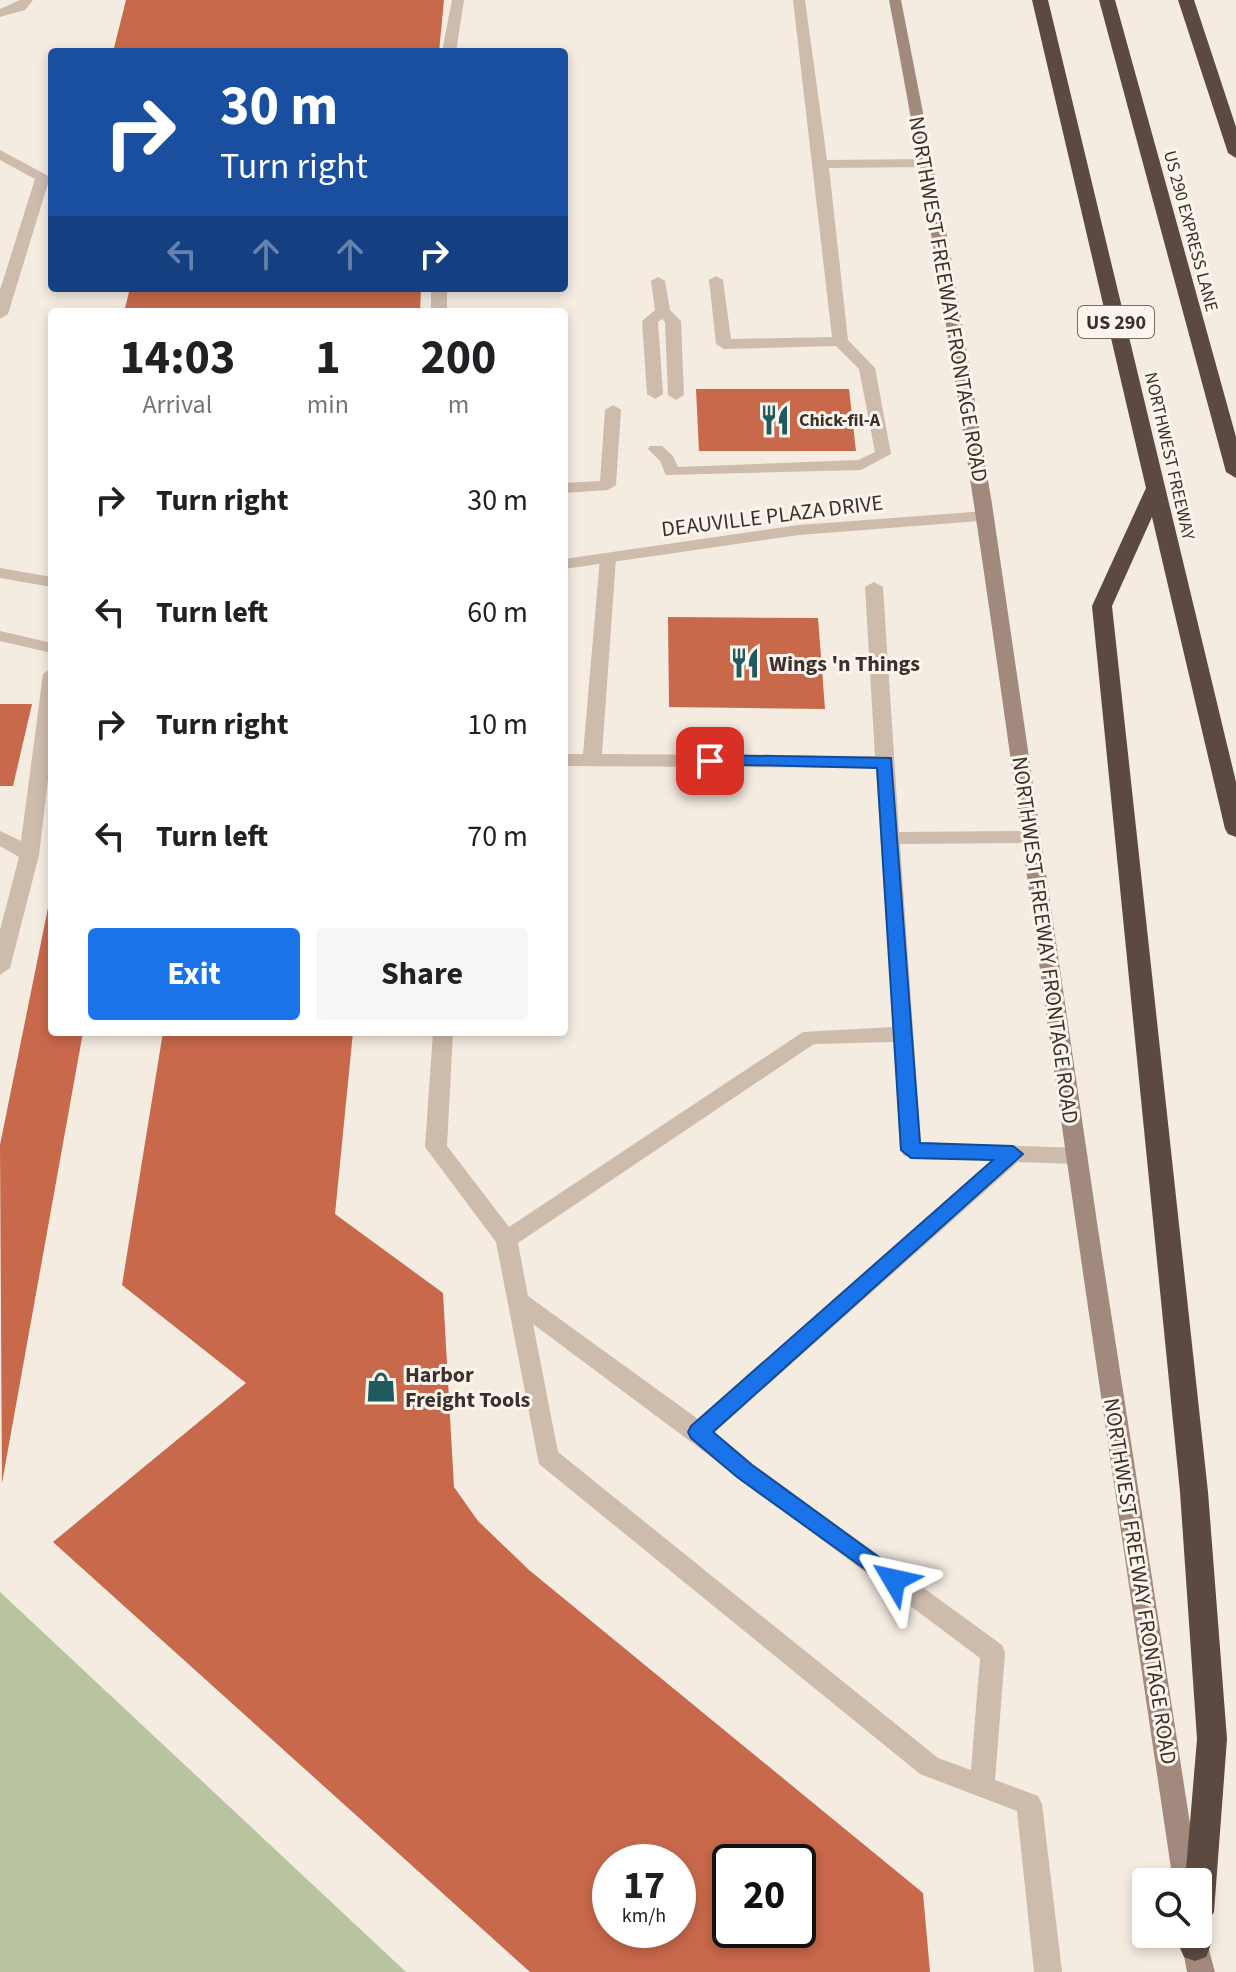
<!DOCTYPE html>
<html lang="en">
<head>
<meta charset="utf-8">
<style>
  body { margin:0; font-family:"Source Sans 3",sans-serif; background:#f6f6f6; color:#202124; height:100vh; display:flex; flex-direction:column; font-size:30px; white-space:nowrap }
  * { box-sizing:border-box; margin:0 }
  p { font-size:26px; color:#757577 }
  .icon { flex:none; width:44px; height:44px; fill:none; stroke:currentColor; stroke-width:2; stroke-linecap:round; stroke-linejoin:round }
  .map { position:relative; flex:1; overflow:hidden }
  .details { position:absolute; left:48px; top:308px; width:520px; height:728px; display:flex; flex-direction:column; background:#fff; border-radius:8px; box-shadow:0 4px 12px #0003 }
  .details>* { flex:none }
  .top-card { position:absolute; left:48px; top:48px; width:520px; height:244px; border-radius:8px; box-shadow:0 4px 12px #0003; background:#1a4fa0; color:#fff; overflow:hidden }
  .tools { position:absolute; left:1132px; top:1868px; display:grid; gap:16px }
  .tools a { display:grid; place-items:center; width:80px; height:80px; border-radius:8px; background:#fff; box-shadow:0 4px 12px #0003; font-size:40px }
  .speed { position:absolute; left:592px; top:1844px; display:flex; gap:16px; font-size:40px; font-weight:700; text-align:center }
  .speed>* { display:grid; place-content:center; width:104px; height:104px; border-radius:50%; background:#fff; box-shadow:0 4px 12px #0003; line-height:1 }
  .speed small { font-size:20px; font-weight:400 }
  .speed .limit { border:4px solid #111; border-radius:12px; background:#fff; color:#111 }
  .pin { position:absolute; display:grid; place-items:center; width:68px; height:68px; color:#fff; margin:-34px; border-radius:16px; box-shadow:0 4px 12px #0006 }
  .me { position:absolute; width:88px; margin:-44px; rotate:306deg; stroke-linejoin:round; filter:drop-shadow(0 0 6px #0008) }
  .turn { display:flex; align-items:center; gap:28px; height:168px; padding:0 40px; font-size:36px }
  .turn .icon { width:104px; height:104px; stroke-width:2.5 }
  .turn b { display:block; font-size:56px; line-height:68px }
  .lanes { display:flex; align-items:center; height:76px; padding:0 40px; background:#0003; justify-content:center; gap:40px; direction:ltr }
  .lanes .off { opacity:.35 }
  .eta { display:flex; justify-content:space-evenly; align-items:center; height:136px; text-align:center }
  .eta b { font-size:48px; font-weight:700; line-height:56px }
  .action { display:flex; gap:16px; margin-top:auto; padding:16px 40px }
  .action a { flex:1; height:92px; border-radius:8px; background:#1a73e8; color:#fff; font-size:32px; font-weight:700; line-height:92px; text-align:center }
  .action a+a { background:#f6f6f6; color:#202124 }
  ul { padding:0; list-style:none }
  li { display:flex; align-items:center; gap:24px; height:112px; padding:0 40px }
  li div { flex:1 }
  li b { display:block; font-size:30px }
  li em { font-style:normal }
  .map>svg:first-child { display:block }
  .green { fill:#b8c4a0 }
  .building { fill:#c8694b; fill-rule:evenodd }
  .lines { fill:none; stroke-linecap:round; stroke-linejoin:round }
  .service { fill:#cdbbac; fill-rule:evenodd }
  .minor { fill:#cdbbac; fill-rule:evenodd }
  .secondary { fill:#a18a7d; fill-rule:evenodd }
  .motorway { fill:#5c4a42; fill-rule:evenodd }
  .route { fill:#1a73e8; stroke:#114b97; stroke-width:2 }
  .labels { text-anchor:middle; stroke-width:6; stroke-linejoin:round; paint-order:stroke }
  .far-street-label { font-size:18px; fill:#3b302b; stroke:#fbf5ee }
  .far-poi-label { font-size:18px; font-weight:bold; fill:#3b302b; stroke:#fbf5ee; text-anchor:start }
  .shield { fill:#fbf5ee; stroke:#756b66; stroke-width:2 }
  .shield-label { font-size:20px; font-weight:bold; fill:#3b302b }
  .street-label { font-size:22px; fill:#3b302b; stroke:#fbf5ee }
  .poi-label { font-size:22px; font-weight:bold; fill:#3b302b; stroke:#fbf5ee; text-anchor:start }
</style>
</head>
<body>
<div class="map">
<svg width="1236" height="1972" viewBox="0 0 1236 1972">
  <rect width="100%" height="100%" fill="#f4ebe1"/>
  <path class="green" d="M0 1592 406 1972H0Z"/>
  <path class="building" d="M126 0H444L439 52H113Z
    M130 288H421L420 312H124Z
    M696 389H849L856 451H699Z
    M668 617 818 618 825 709 669 707Z
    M0 704H32L13 786H0Z
    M51 893 52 1032H83L2 1483 0 1145Z
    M163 1032H353L335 1214 443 1293 454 1487 478 1521 529 1570 923 1893 930 1972H530L53 1542 246 1383 122 1285ZM610 1862H678V1930H610ZM730 1862H798V1930H730Z"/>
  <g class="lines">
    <path class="service" d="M20 0H33L25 10 0 17V9Z
      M452 0H464L456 52H442Z
      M793 0H805L827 160 928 159 935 163 928 167 829 168 848 340 875 368 891 454 861 470 666 475 660 461 648 449 650 446H662L673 456 678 467 858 460 875 452 859 369 836 346 724 349 716 344 709 280 716 276 723 280 731 339 832 337Z
      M0 150 50 177 8 314 0 319V290L35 179 0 160Z
      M658 277 665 281 670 310 681 321 684 395 676 400 668 395 665 322 662 319 658 322 663 394 655 399 647 394 642 321 655 310 651 281Z
      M431 288H447V312H431Z
      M613 405 621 410 616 485 608 490 564 493V483L600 481 605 410Z
      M608 553 616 558 602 754 875 756 865 587 874 582 883 587 899 832 1031 831 1040 837 1031 843 900 844 921 1142 1077 1148 1084 1150 1088 1156 1084 1162 1077 1164 1018 1162 715 1432 753 1464 1002 1645 1005 1653 995 1780 1038 1796 1042 1804 1062 1972H1034L1017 1811 920 1774 539 1464 496 1242 425 1147 433 1032H453L447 1146 509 1227 803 1032 893 1027 876 768 564 766V754H583L600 558ZM894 1042 900 1150 904 1156 991 1161 698 1419 528 1296 518 1243 814 1044ZM533 1324 980 1658 971 1770 938 1758 558 1452Z
      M0 568 52 577V587L0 578Z
      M0 631 52 643V653L0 641Z
      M52 668V746L39 855 10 968 0 975V930L19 857 0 846V831L21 841 43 674Z"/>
    <path class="minor" d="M986 511 994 516 992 520 799 535 564 569V559L799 525Z"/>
    <path class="secondary" d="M889 0H901L950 251 992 504 1098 1229 1199 1882 1198 1885V1882H1173C1132 1604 1090 1327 1051 1049 1002 698 956 348 889 0Z
      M1198 1923 1202 1925 1215 1972H1187L1180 1934H1198Z"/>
    <path class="motorway" d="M1032 0H1048L1236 782V837L1228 834 1225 829 1152 517 1112 606 1208 1492 1227 1739 1214 1912 1207 1923C1213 1936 1212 1944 1206 1957L1195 1961 1184 1957 1179 1946 1180 1934H1198V1882H1185L1197 1739 1180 1492 1092 606 1146 488Z
      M1099 0H1115L1236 437V478L1226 472Z
      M1178 0H1194L1236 127V158L1228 153Z"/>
  </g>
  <path class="route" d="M710 755 891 758 920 1143 1013 1146 1023 1154 713 1432 752 1465 902 1574 905 1580 902 1587 894 1590 737 1477 691 1438 688 1432 691 1426 993 1160 911 1158 901 1150 877 768 704 764 701 761 704 757Z"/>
  <defs>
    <g id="restaurant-bare" transform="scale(2.4)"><path d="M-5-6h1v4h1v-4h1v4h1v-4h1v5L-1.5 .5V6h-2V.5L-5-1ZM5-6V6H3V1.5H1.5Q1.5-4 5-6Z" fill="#1f5a5e" stroke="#fbf5ee" stroke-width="2.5" paint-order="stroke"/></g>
    <g id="shop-bare" transform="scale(2.4)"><path d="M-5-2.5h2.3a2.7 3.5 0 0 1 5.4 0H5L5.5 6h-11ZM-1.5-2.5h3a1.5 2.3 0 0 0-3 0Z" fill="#1f5a5e" stroke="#fbf5ee" stroke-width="2.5" paint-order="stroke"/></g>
  </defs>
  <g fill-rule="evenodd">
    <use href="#restaurant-bare" x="775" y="420"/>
    <use href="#restaurant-bare" x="745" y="663"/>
    <use href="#shop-bare" x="381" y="1387"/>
  </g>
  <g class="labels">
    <g class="far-street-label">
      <text transform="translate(1191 231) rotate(75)" y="6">US 290 EXPRESS LANE</text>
      <text transform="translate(1170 456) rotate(77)" y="6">NORTHWEST FREEWAY</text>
    </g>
    <g class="far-poi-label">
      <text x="799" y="426">Chick-fil-A</text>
    </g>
    <rect class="shield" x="1078" y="306" width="76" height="32" rx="6"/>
    <g class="shield-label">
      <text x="1116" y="329">US 290</text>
    </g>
    <g class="street-label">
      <text transform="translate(949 299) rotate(80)" y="8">NORTHWEST FREEWAY FRONTAGE ROAD</text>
      <text transform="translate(772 515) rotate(-7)" y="8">DEAUVILLE PLAZA DRIVE</text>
      <text transform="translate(1046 940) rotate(82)" y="8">NORTHWEST FREEWAY FRONTAGE ROAD</text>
      <text transform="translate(1141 1581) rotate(81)" y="8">NORTHWEST FREEWAY FRONTAGE ROAD</text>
    </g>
    <g class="poi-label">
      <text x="769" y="671">Wings 'n Things</text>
      <text x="405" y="1382">Harbor<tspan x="405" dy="25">Freight Tools</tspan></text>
    </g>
  </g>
</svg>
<div class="tools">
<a><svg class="icon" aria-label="search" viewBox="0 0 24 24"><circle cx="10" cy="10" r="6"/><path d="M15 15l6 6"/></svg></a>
</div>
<div class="speed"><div>17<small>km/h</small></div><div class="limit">20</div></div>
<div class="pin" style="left:710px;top:761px;background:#d93025"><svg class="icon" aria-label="arrive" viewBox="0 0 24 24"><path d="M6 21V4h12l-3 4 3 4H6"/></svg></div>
<svg class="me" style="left:894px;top:1580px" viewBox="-20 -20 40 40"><path d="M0-17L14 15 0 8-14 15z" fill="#1a73e8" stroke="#fff" stroke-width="4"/></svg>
<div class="top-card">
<div class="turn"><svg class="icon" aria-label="right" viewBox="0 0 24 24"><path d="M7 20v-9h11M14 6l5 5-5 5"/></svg><div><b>30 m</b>Turn right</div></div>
<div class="lanes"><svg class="icon off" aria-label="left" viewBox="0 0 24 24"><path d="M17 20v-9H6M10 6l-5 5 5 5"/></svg><svg class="icon off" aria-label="ahead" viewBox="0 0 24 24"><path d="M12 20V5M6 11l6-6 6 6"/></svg><svg class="icon off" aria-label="ahead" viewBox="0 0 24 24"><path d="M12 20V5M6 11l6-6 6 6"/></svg><svg class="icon" aria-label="right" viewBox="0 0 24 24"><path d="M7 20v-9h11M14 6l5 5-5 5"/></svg></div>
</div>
<section class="details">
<div class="eta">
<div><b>14:03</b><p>Arrival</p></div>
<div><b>1</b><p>min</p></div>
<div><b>200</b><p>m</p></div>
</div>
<ul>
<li><svg class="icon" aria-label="right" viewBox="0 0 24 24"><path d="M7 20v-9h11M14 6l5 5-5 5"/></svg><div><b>Turn right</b></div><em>30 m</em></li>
<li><svg class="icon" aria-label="left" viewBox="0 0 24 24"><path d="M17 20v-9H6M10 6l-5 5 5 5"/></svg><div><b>Turn left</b></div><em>60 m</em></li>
<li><svg class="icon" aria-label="right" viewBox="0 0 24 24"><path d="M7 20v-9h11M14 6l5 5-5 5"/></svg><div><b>Turn right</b></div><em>10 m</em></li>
<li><svg class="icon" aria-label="left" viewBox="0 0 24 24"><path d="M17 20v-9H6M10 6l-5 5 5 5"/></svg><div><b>Turn left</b></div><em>70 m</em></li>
</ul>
<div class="action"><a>Exit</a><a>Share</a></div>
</section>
</div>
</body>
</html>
